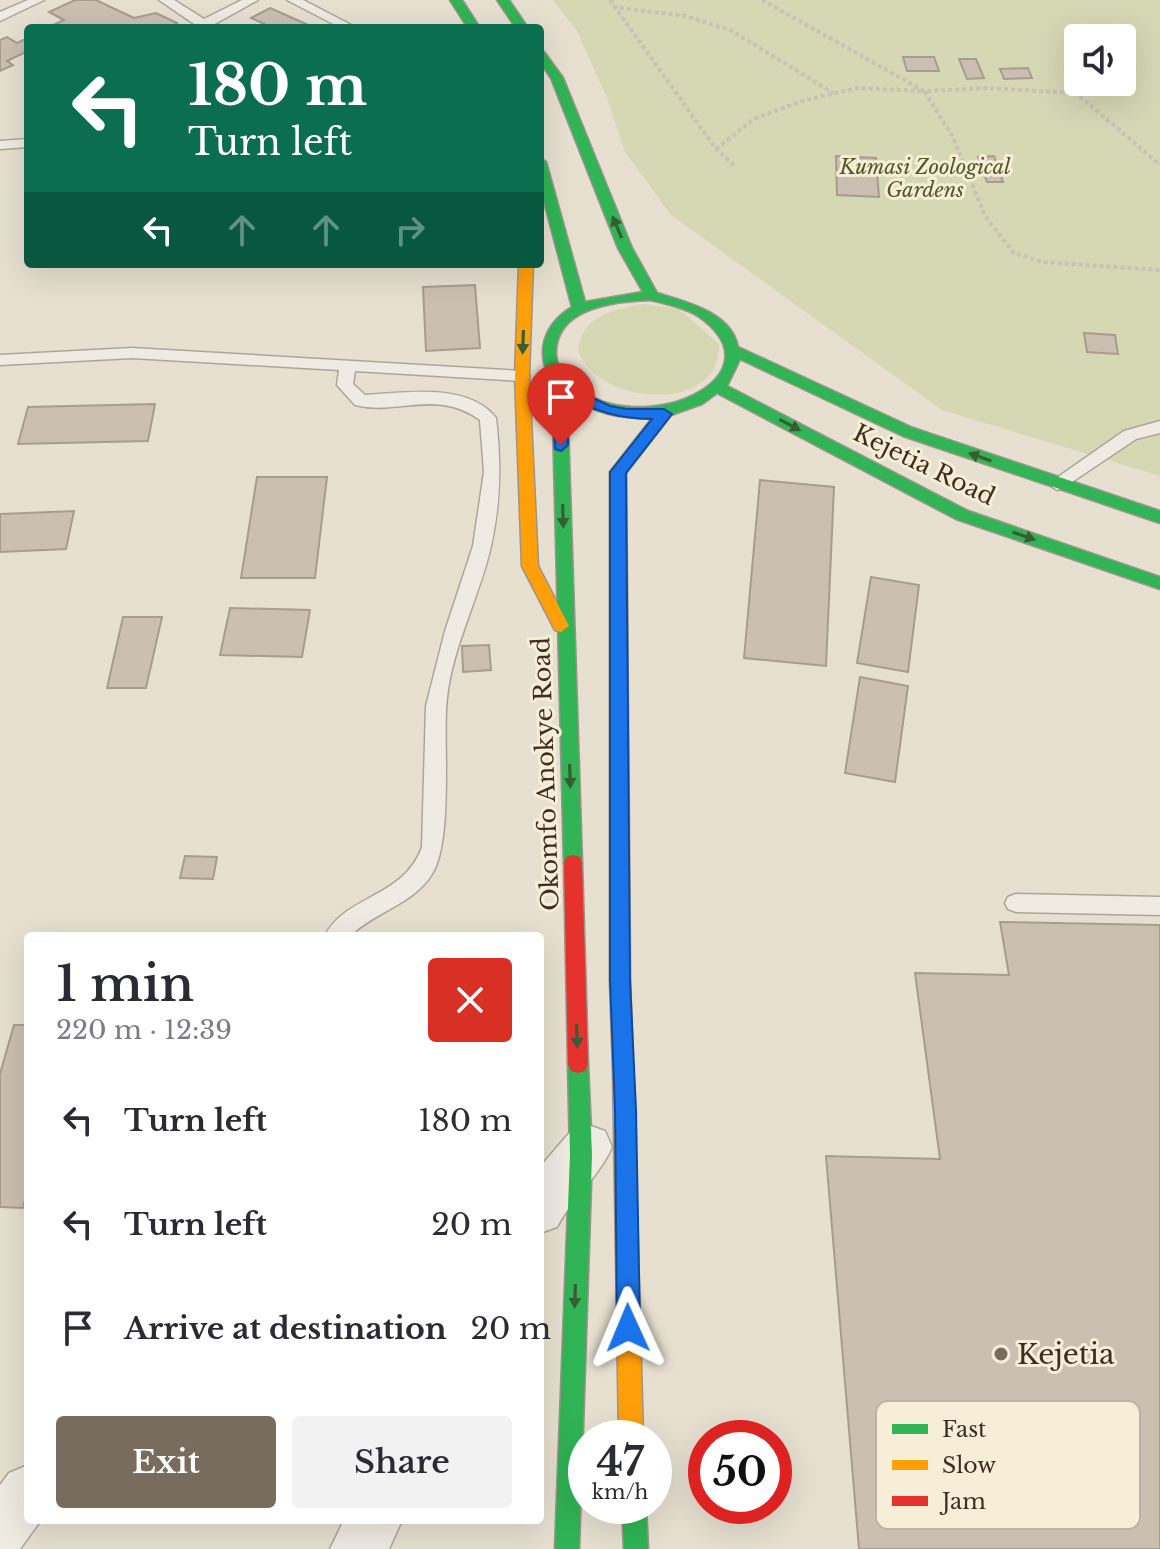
<!DOCTYPE html>
<html lang="en">
<head>
<meta charset="utf-8">
<style>
  body { margin:0; font-family:"Libre Baskerville",serif; background:#f2f2f3; color:#2b2b33; height:100vh; display:flex; flex-direction:column; font-size:30px; white-space:nowrap }
  * { box-sizing:border-box; margin:0 }
  p { font-size:26px; color:#7c7c81 }
  .icon { flex:none; width:44px; height:44px; fill:none; stroke:currentColor; stroke-width:2; stroke-linecap:round; stroke-linejoin:round }
  .map { position:relative; flex:1; overflow:hidden }
  .panel { position:absolute; left:24px; top:932px; width:520px; height:592px; display:flex; flex-direction:column; background:#fff; border-radius:8px; box-shadow:0 8px 32px #0002 }
  .panel>* { flex:none }
  .banner { position:absolute; left:24px; top:24px; width:520px; height:244px; border-radius:8px; box-shadow:0 8px 32px #0002; background:#0b6e4f; color:#fff; overflow:hidden }
  .controls { position:absolute; left:1064px; top:24px; display:grid; gap:16px }
  .controls a { display:grid; place-items:center; width:72px; height:72px; border-radius:8px; background:#fff; box-shadow:0 8px 32px #0002; font-size:40px }
  .speed { position:absolute; left:568px; top:1420px; display:flex; gap:16px; font-size:40px; font-weight:700; text-align:center }
  .speed>* { display:grid; place-content:center; width:104px; height:104px; border-radius:50%; background:#fff; box-shadow:0 8px 32px #0002; line-height:1 }
  .speed small { font-size:20px; font-weight:400 }
  .speed .limit { border:12px solid #d22; background:#fff; color:#111 }
  .pin { position:absolute; display:grid; place-items:center; width:68px; height:68px; color:#fff; margin:-82px -34px; border-radius:50% 50% 50% 0; rotate:-45deg; box-shadow:0 0 8px #0007 }
  .pin .icon { rotate:45deg }
  .me { position:absolute; width:88px; margin:-44px; rotate:359deg; stroke-linejoin:round; filter:drop-shadow(0 0 6px #0008) }
  .turn { display:flex; align-items:center; gap:28px; height:168px; padding:0 32px; font-size:36px }
  .turn .icon { width:104px; height:104px; stroke-width:2.5 }
  .turn b { display:block; font-size:56px; line-height:68px }
  .lanes { display:flex; align-items:center; height:76px; padding:0 32px; background:#0003; justify-content:center; gap:40px; direction:ltr }
  .lanes .off { opacity:.35 }
  .round { display:grid; place-items:center; flex:none; width:84px; height:84px; border-radius:8px; background:#f2f2f3 }
  .overview { display:flex; align-items:center; justify-content:space-between; height:136px; padding:0 32px }
  h1 { font-size:48px; font-weight:600; line-height:60px }
  .action { display:flex; gap:16px; margin-top:auto; padding:16px 32px }
  .action a { flex:1; height:92px; border-radius:8px; background:#786c5e; color:#fff; font-size:32px; font-weight:600; line-height:92px; text-align:center }
  .action a+a { background:#f2f2f3; color:#2b2b33 }
  ul { padding:0; list-style:none }
  li { display:flex; align-items:center; gap:24px; height:104px; padding:0 32px }
  li div { flex:1 }
  li b { display:block; font-size:30px }
  li em { font-style:normal }
  .map>svg:first-child { display:block }
  .green { fill:#d6d7b3; fill-rule:evenodd }
  .building { fill:#cbbfb2; stroke:#a89c90; stroke-width:2 }
  .lines { fill:none; stroke-linecap:round; stroke-linejoin:round }
  .lane-casing { stroke:#ada599; stroke-width:3 }
  .street-casing { stroke:#ada599; stroke-width:3 }
  .fast-casing { stroke:#9c958a; stroke-width:3 }
  .slow-casing { stroke:#9c958a; stroke-width:3 }
  .jam-casing { stroke:#9c958a; stroke-width:3 }
  .path { stroke:#c8c2b9; stroke-width:4; stroke-dasharray:4 3; stroke-linecap:butt }
  .lane { fill:#efebe3; fill-rule:evenodd }
  .street { fill:#efebe3; fill-rule:evenodd }
  .fast { fill:#30b455; fill-rule:evenodd }
  .slow { fill:#ff9f0a; fill-rule:evenodd }
  .jam { fill:#e5322d; fill-rule:evenodd }
  .oneway { fill:#385d33 }
  .route { fill:#1a73e8; stroke:#114b97; stroke-width:2 }
  .poi-dot { fill:#786c5e; stroke:#f7eed8; stroke-width:3 }
  .labels { text-anchor:middle; stroke-width:6; stroke-linejoin:round; paint-order:stroke }
  .far-park-label { font-size:20px; font-style:italic; fill:#4d5a26; stroke:#f7eed8 }
  .street-label { font-size:24px; fill:#3d2e20; stroke:#f7eed8 }
  .near-poi-label { font-size:28px; fill:#3d2e20; stroke:#f7eed8; text-anchor:start }
  .key { fill:#f7eed8; stroke:#bfb4a1; stroke-width:2 }
  .key-label { font-size:22px; fill:#3d2e20 }
</style>
</head>
<body>
<div class="map">
<svg width="1160" height="1549" viewBox="0 0 1160 1549">
  <rect width="100%" height="100%" fill="#e7e0d1"/>
  <path class="green" d="M553 0H1160V476L942 410 671 215 625 152 607 98 577 31ZM1078 38H1122V82H1078Z
    M643 304 679 309 720 345C718 353 717 363 714 369 687 413 593 397 578 350 582 315 614 310 643 304Z"/>
  <path class="building" d="M75 0H96L134 18 156 13 177 23 171 27 174 28H104L98 25 93 28H47L64 20 49 12Z
    M270 8 315 28H273L251 18Z
    M7 37 17 43 28 38V51L7 61 13 65 0 71V40Z
    M903 57H934L939 71H907Z
    M959 59H976L984 78 967 79Z
    M1028 68 1032 78 1004 79 1000 69Z
    M836 156 876 158 879 197 837 195Z
    M994 156 1003 182H987L978 157Z
    M475 285 480 348 426 351 423 287Z
    M1084 333 1115 335 1118 354 1087 352Z
    M155 404 148 441 18 444 28 407Z
    M257 477H327L315 578H241Z
    M760 480 834 487 826 666 744 658Z
    M74 511 66 549 0 552V514Z
    M871 577 919 585 908 672 857 663Z
    M230 608 310 610 302 657 220 655Z
    M123 617H162L146 688H107Z
    M489 645 491 670 463 672 462 646Z
    M860 677 908 686 895 782 845 773Z
    M185 856 217 857 213 879 180 878Z
    M1000 922 1160 925V1549H859L826 1156 940 1159 915 973 1009 975Z
    M14 1025H28V1188L23 1208 0 1207V1074Z"/>
  <g class="lines">
    <g class="lane-casing">
      <path id="lane" d="M28 0H44L0 21V12Z
        M159 0H174L204 19 242 0H258L213 25 215 28H200Z
        M287 0H303L357 28H341Z
        M28 139V147L0 149V141Z
        M132 348 522 371 530 376 522 381 355 371 353 384 365 395C405 393 468 382 496 418 501 461 501 502 491 546 479 600 448 654 446 711 444 750 452 843 432 874 414 904 374 912 350 936H325C345 895 404 898 422 847L426 706 445 631 473 546 484 472 480 420C435 388 399 416 355 405L337 385 339 370 132 358 0 365V355Z
        M1160 421V433L1136 439 1063 488 1057 490 1048 484 1124 431Z
        M1016 894 1160 897V915L1016 912 1008 909 1005 903 1008 897Z"/>
    </g>
    <g class="street-casing">
      <path id="street" d="M588 1125 605 1131 612 1147C599 1177 572 1198 557 1227L540 1233V1167L571 1131Z
        M28 1465V1520H41L20 1549H0V1485L9 1473Z
        M344 1520H402L389 1549H330Z"/>
    </g>
    <g class="fast-casing">
      <path id="fast" d="M450 0H462L480 28H468Z
        M497 0H509L528 28H516Z
        M540 50 544 52 563 78 632 248 657 293C686 302 731 312 738 347L913 428 1160 511V523L903 436 740 359 727 386 968 511 1160 577V589L956 519 717 393 702 404 671 415 626 473 630 980 633 1068 630 1075 623 1077 616 1075 613 1068 610 980V472L653 417C620 420 595 413 567 395L582 863 580 869 573 871 566 869 564 863 552 381C534 353 544 324 572 307L540 186V158L546 162 585 302 643 292 618 248 551 78 540 62ZM651 300C666 304 684 307 698 316 782 374 653 437 583 392 569 383 557 372 556 354 555 307 616 301 651 300Z
        M578 1055 585 1057 588 1064 592 1154 579 1549H555L570 1154 568 1064 571 1057Z
        M622 1506H646L648 1549H624Z"/>
    </g>
    <g class="slow-casing">
      <path id="slow" d="M519 264H533L529 376 538 566 569 626 561 632 555 630 522 566 515 376Z
        M623 1059 630 1061 633 1068 643 1438H619L613 1068 616 1061Z"/>
    </g>
    <g class="jam-casing">
      <path id="jam" d="M573 855 580 857 582 863 588 1064 585 1071 578 1073 571 1071 568 1064 564 863 566 857Z"/>
    </g>
    <path class="path" d="M610 0 716 149 734 165
      M762 0 924 91 987 88 1076 93 1160 165
      M613 7 686 16 732 31 833 93
      M716 149 754 119 802 101 857 88 924 91 953 137 985 216 1014 253 1042 262 1160 270"/>
    <use href="#lane" class="lane"/>
    <use href="#street" class="street"/>
    <use href="#fast" class="fast"/>
    <use href="#slow" class="slow"/>
    <use href="#jam" class="jam"/>
  </g>
  <defs><path id="oneway-solid" d="M-6-.8H1V-3.2L6.5 0L1 3.2V.8H-6Z" transform="scale(2)"/></defs>
  <g class="oneway">
    <use href="#oneway-solid" transform="translate(617 227) rotate(-113)"/>
    <use href="#oneway-solid" transform="translate(523 342) rotate(92)"/>
    <use href="#oneway-solid" transform="translate(790 425) rotate(28)"/>
    <use href="#oneway-solid" transform="translate(980 457) rotate(-161)"/>
    <use href="#oneway-solid" transform="translate(563 516) rotate(88)"/>
    <use href="#oneway-solid" transform="translate(1024 536) rotate(19)"/>
    <use href="#oneway-solid" transform="translate(570 776) rotate(88)"/>
    <use href="#oneway-solid" transform="translate(577 1036) rotate(88)"/>
    <use href="#oneway-solid" transform="translate(575 1296) rotate(92)"/>
  </g>
  <path class="route" d="M559 377 576 390 610 406 627 409H664L672 414 626 473 630 980 636 1110 640 1328 637 1336 628 1339 620 1336 617 1328 615 1110 610 980V472L652 419C619 419 596 411 567 397L568 445 561 451 555 449 551 382Z"/>
  <circle class="poi-dot" cx="1001" cy="1354" r="8"/>
  <g class="labels">
    <g class="far-park-label">
      <text x="925" y="174">Kumasi Zoological<tspan x="925" dy="23">Gardens</tspan></text>
    </g>
    <g class="street-label">
      <text transform="translate(924 465) rotate(26)" y="8">Kejetia Road</text>
      <text transform="translate(546 774) rotate(-92)" y="8">Okomfo Anokye Road</text>
    </g>
    <g class="near-poi-label">
      <text x="1017" y="1364">Kejetia</text>
    </g>
  </g>
  <rect x="876" y="1401" width="264" height="128" rx="12" class="key"/>
  <rect x="892" y="1424" width="36" height="10" fill="#30b455"/>
  <rect x="892" y="1460" width="36" height="10" fill="#ff9f0a"/>
  <rect x="892" y="1496" width="36" height="10" fill="#e5322d"/>
  <g class="key-label">
    <text x="942" y="1437">Fast</text>
    <text x="942" y="1473">Slow</text>
    <text x="942" y="1509">Jam</text>
  </g>
</svg>
<div class="controls">
<a><svg class="icon" aria-label="sound" viewBox="0 0 24 24"><path d="M4 9h4l5-4v14l-5-4H4zM17 9q2 3 0 6"/></svg></a>
</div>
<div class="speed"><div>47<small>km/h</small></div><div class="limit">50</div></div>
<div class="pin" style="left:561px;top:445px;background:#d93025"><svg class="icon" aria-label="arrive" viewBox="0 0 24 24"><path d="M6 21V4h12l-3 4 3 4H6"/></svg></div>
<svg class="me" style="left:628px;top:1328px" viewBox="-20 -20 40 40"><path d="M0-17L14 15 0 8-14 15z" fill="#1a73e8" stroke="#fff" stroke-width="4"/></svg>
<div class="banner">
<div class="turn"><svg class="icon" aria-label="left" viewBox="0 0 24 24"><path d="M17 20v-9H6M10 6l-5 5 5 5"/></svg><div><b>180 m</b>Turn left</div></div>
<div class="lanes"><svg class="icon" aria-label="left" viewBox="0 0 24 24"><path d="M17 20v-9H6M10 6l-5 5 5 5"/></svg><svg class="icon off" aria-label="ahead" viewBox="0 0 24 24"><path d="M12 20V5M6 11l6-6 6 6"/></svg><svg class="icon off" aria-label="ahead" viewBox="0 0 24 24"><path d="M12 20V5M6 11l6-6 6 6"/></svg><svg class="icon off" aria-label="right" viewBox="0 0 24 24"><path d="M7 20v-9h11M14 6l5 5-5 5"/></svg></div>
</div>
<section class="panel">
<div class="overview"><div><h1>1 min</h1><p>220 m · 12:39</p></div><a class="round" style="background:#d93025;color:#fff"><svg class="icon" aria-label="close" viewBox="0 0 24 24"><path d="M6 6l12 12M18 6L6 18"/></svg></a></div>
<ul>
<li><svg class="icon" aria-label="left" viewBox="0 0 24 24"><path d="M17 20v-9H6M10 6l-5 5 5 5"/></svg><div><b>Turn left</b></div><em>180 m</em></li>
<li><svg class="icon" aria-label="left" viewBox="0 0 24 24"><path d="M17 20v-9H6M10 6l-5 5 5 5"/></svg><div><b>Turn left</b></div><em>20 m</em></li>
<li><svg class="icon" aria-label="arrive" viewBox="0 0 24 24"><path d="M6 21V4h12l-3 4 3 4H6"/></svg><div><b>Arrive at destination</b></div><em>20 m</em></li>
</ul>
<div class="action"><a>Exit</a><a>Share</a></div>
</section>
</div>
</body>
</html>
